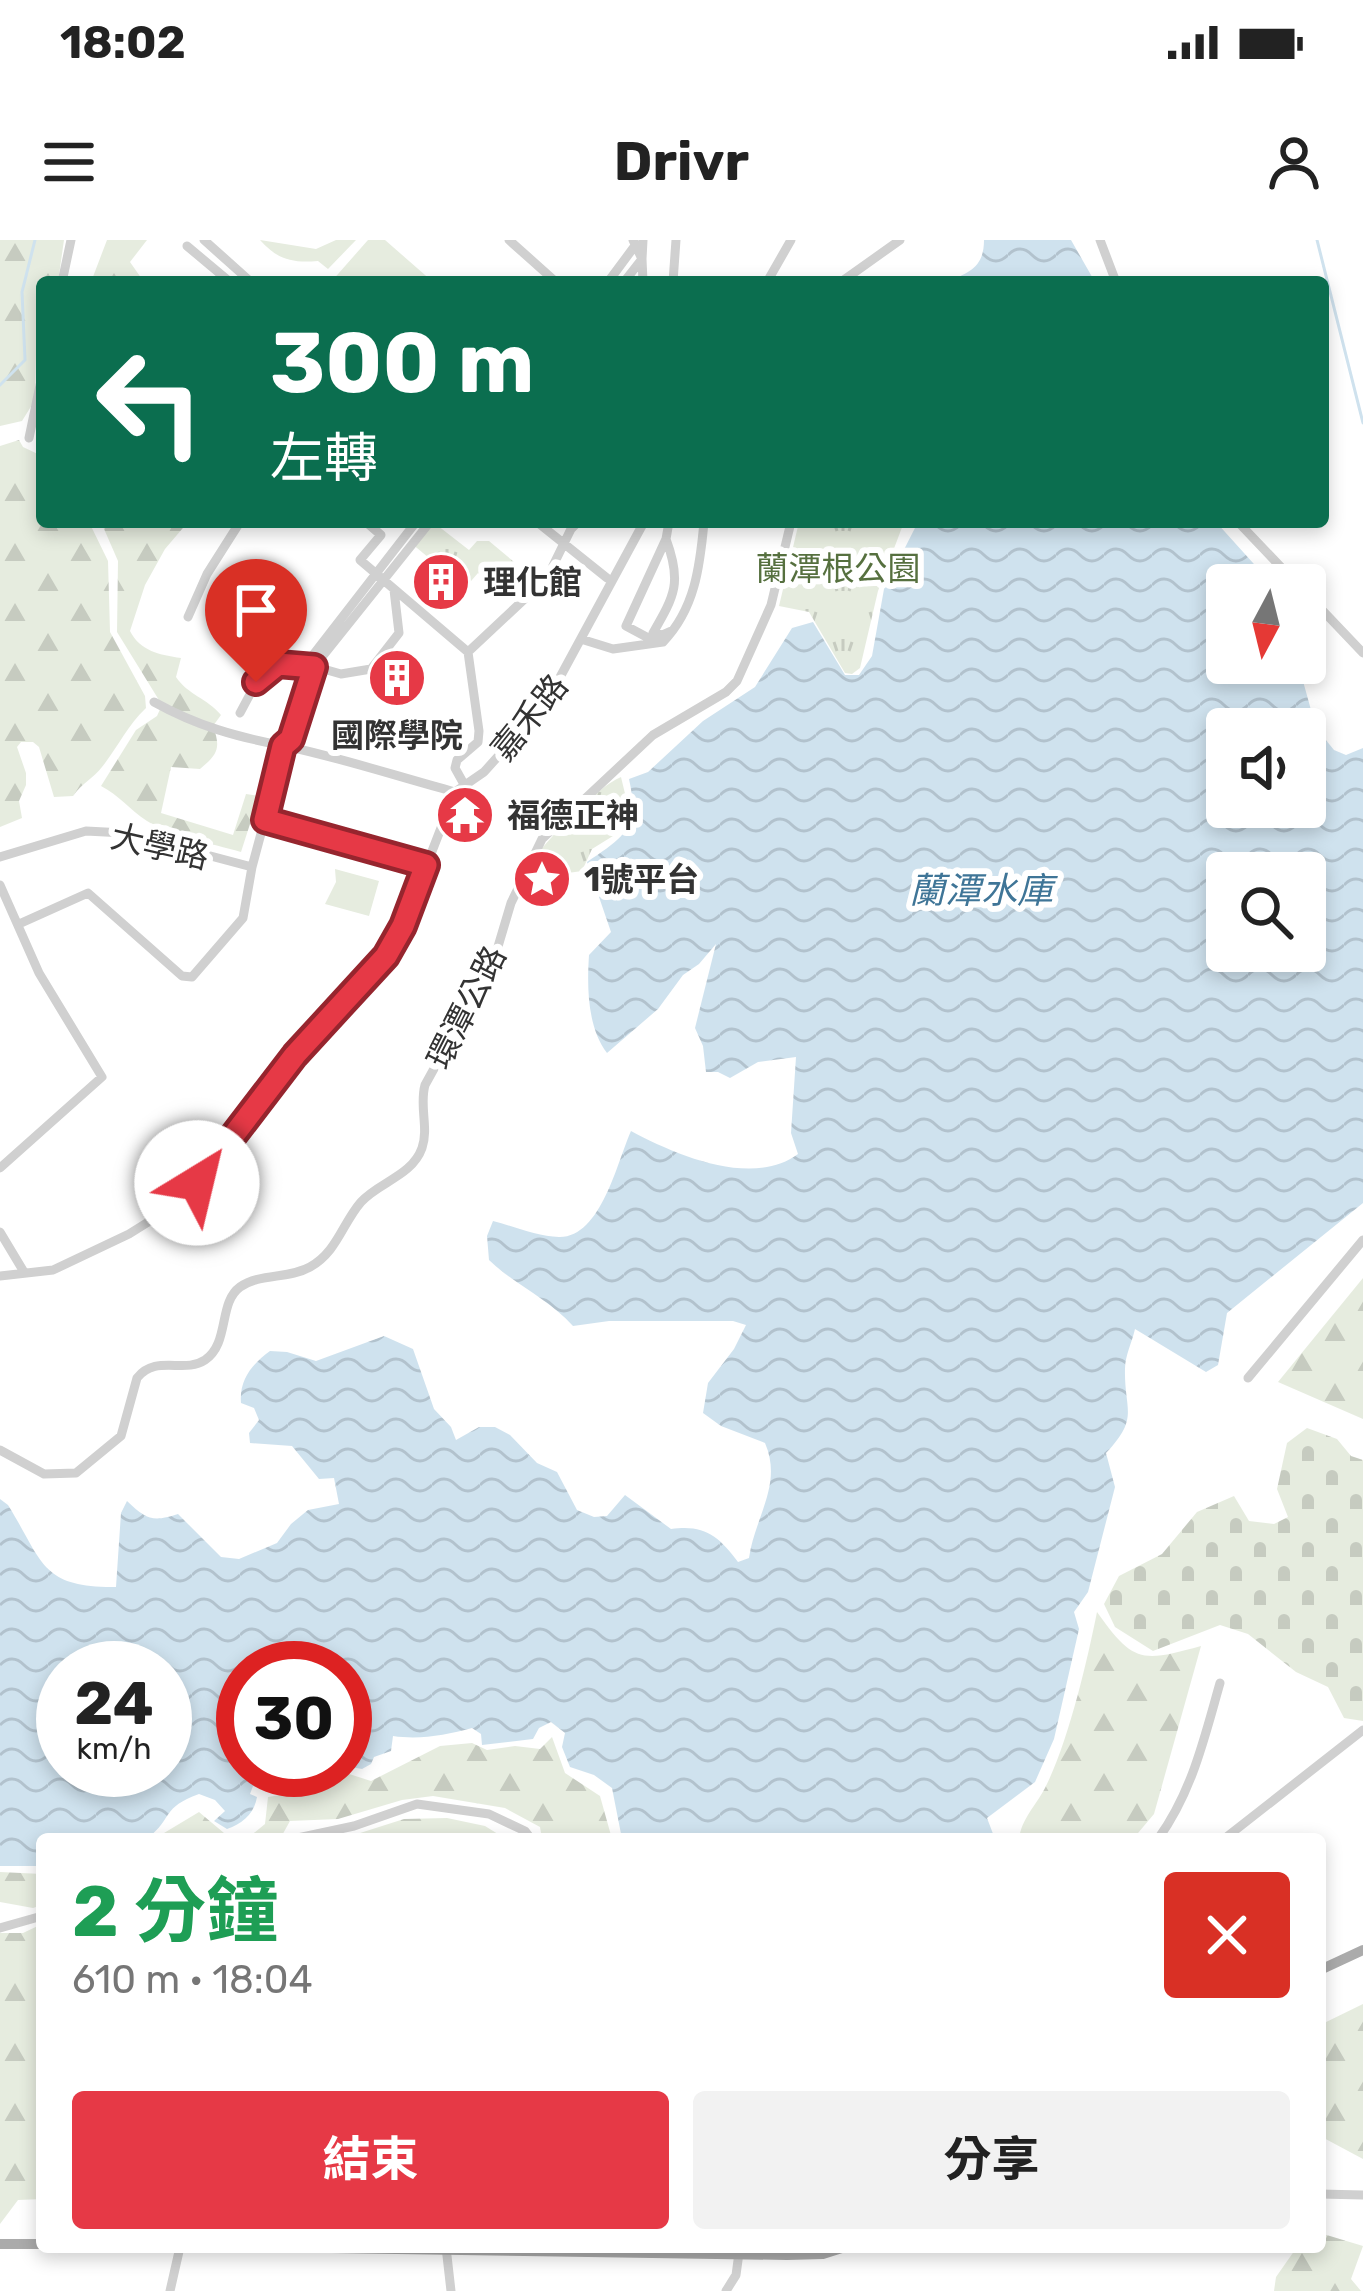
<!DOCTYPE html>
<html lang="zh-TW">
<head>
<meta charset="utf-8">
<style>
  body { margin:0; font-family:Rubik,"Noto Sans TC",sans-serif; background:#f2f2f2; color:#222; height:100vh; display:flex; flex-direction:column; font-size:45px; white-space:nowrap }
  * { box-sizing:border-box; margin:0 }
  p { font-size:39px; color:#767676 }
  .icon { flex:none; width:66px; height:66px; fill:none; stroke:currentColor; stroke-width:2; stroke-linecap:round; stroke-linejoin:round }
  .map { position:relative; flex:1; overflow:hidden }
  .side { position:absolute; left:36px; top:1593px; width:1290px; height:420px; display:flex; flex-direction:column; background:#fff; border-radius:12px; box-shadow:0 6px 18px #0003 }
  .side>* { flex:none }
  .top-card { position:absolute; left:36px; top:36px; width:1293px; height:252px; border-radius:12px; box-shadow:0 6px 18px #0003; background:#0b6e4f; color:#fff; overflow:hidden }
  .needle { width:78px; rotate:187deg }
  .fabs { position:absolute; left:1206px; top:324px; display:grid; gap:24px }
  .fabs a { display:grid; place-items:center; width:120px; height:120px; border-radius:12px; background:#fff; box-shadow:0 6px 18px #0003; font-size:60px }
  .speed { position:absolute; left:36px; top:1401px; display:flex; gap:24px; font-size:60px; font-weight:700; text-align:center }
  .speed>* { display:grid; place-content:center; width:156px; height:156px; border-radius:50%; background:#fff; box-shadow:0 6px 18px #0003; line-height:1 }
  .speed small { font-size:30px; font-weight:400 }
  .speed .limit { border:18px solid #d22; background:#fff; color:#111 }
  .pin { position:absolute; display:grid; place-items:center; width:102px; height:102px; color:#fff; margin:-123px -51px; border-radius:50% 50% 50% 0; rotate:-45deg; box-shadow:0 0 12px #0007 }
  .pin .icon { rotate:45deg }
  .me { position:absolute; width:132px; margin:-66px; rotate:36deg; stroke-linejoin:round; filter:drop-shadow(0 0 9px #0008) }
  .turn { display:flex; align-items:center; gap:42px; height:252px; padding:0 36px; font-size:54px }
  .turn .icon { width:156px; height:156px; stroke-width:2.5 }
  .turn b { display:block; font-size:84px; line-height:102px }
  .round { display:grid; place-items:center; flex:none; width:126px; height:126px; border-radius:12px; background:#f2f2f2 }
  .head { display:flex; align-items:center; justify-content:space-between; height:204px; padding:0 36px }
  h1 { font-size:72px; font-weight:700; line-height:90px; color:#1e9e55 }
  .button { display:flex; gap:24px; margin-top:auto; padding:24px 36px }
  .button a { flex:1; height:138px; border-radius:12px; background:#e63946; color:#fff; font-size:48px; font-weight:700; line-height:138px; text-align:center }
  .button a+a { background:#f2f2f2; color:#222 }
  .status { display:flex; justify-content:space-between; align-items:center; height:84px; padding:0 60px; background:#fff; direction:ltr }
  .status svg { height:33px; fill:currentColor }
  header { display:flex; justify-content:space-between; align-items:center; height:156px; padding:0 36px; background:#fff; font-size:54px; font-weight:700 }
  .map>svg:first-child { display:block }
  .grass { fill:#e6ecdf }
  .forest { fill:url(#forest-firs) }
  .cemetery { fill:url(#cemetery-stones) }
  .park { fill:url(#park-tufts) }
  .water { fill:url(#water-waves); fill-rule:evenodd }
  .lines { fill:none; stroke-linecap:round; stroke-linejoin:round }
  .stream { stroke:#cfe2ee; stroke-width:3 }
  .minor { stroke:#d0d0d0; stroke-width:9 }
  .major { stroke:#ababab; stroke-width:10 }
  .route-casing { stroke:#96252e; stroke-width:30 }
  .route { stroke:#e63946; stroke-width:21 }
  .labels { text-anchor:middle; stroke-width:12; stroke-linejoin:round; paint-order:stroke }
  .park-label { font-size:33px; fill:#56703f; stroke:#fff }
  .poi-label { font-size:33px; font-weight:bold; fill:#333; stroke:#fff; text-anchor:start }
  .street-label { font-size:33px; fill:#333; stroke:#fff }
  .water-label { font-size:36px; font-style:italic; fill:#3f7597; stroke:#fff }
</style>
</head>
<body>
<div class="status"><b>18:02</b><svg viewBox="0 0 49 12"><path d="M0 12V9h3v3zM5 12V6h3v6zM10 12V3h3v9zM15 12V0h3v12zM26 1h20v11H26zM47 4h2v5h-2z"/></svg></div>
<header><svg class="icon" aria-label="menu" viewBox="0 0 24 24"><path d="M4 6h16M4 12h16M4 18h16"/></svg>Drivr<svg class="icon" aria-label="person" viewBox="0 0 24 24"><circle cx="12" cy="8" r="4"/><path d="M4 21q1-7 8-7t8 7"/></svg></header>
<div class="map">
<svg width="1363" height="2051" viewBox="0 0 1363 2051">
  <defs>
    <pattern id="forest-firs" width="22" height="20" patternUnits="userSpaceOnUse" patternTransform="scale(3)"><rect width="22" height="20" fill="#e6ecdf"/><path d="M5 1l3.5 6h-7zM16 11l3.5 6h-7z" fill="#c6cbc0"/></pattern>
    <pattern id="cemetery-stones" width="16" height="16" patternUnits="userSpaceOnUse" patternTransform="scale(3)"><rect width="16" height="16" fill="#e6ecdf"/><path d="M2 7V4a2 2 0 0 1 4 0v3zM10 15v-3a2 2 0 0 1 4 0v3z" fill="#c6cbc0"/></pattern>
    <pattern id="park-tufts" width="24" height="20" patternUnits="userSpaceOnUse" patternTransform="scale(3)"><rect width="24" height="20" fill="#e6ecdf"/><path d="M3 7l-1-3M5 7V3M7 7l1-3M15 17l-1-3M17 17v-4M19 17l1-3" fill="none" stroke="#c6cbc0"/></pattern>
    <pattern id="water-waves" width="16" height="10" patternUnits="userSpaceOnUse" patternTransform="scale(3)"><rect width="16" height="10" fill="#cfe2ee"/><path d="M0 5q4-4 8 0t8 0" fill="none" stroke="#b2c2cd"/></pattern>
  </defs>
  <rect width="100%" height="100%" fill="#fff"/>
  <path class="grass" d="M260 0 316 9 336 0H356L328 29 318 21C292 23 278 20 260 0Z
    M368 0H385L433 42H331Z
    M335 629 379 641 369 676 325 664 336 642Z"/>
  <path class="forest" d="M0 0H64L58 42H42V103L36 115 35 160 22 181 0 186Z
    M107 0H147L130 22 144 42H91Z
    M19 200 23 207 42 216V282H89L108 321 110 392 145 456 146 468C127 486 118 507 102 527 94 538 82 543 73 556L54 557 39 507 33 502H21L17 507 26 533V545L19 561 22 578 0 587V206Z
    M101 282H188L165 309 145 345 130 391C140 411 160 415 181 418L176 437C188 455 207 458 221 475L213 486C221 508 218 514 200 529L171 527 161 573 233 595 246 554 259 556 241 612C210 603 174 597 147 581 130 570 119 555 101 546L136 490 157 476 162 465 117 392 118 321Z
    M1363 1038V1179L1278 1142Z
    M1097 1372C1134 1424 1142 1422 1201 1406L1154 1574 1133 1599H1019C1022 1578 1035 1567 1045 1548 1068 1503 1087 1422 1097 1372Z
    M552 1497 565 1533 600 1556 612 1599H542L540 1587 505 1568 433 1556 402 1560 338 1579 290 1581 280 1599H154L199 1572 224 1593 249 1597 265 1584 268 1557 325 1548 346 1533 371 1541 440 1506 472 1503 487 1510 515 1506 540 1509Z
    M447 1578 485 1586 506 1599H324L357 1594 404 1579Z
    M0 1632 42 1634V1665L33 1668 0 1662Z
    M42 1684V1959L18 1960 0 1984V1693H23Z
    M1363 1764V1919L1320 1896V1785Z
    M1320 1993 1363 2006 1351 2039 1361 2051H1274L1276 2037 1297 2007H1320Z"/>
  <path class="cemetery" d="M1307 1188 1337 1199 1351 1216 1363 1220V1481L1344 1478 1328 1447 1296 1432 1248 1394 1220 1385 1153 1411 1115 1387 1104 1364 1119 1336 1162 1314 1197 1272 1234 1256 1249 1281 1274 1284 1288 1277 1277 1249 1287 1203Z"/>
  <path class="park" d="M433 282 469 310 477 301H489L526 332 506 356 478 333 465 348 411 303Z
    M799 282H904L878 351 860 428 852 434 845 433 809 372 779 366Z
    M621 537 628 566 621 591 592 609 582 631 547 636 528 627C544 603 595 548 621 537Z"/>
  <path class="water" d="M984 0H1071L1095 42H947C970 32 984 27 984 0Z
    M918 282H1216L1273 345H1227V423H1298L1316 488 1334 510 1346 515 1363 508V963L1227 1073 1218 1125 1206 1132 1135 1089C1132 1102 1125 1116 1125 1129 1124 1171 1140 1177 1106 1213L1115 1247 1088 1352 1074 1372 1079 1389 1054 1499 1035 1542 987 1578 995 1599H622L612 1548 594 1535 570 1527 562 1507 565 1493 551 1482 539 1488 533 1499 482 1505 481 1494 472 1488C446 1495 420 1500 393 1496L391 1511 374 1517 371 1524 362 1529 345 1526V1428H243V1530H333L320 1543C288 1531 281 1552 253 1546L250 1554 257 1557C254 1574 243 1583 227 1589L214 1581 225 1571 215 1560 199 1554C161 1568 174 1577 147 1599H42V1626H0V1259L8 1265C43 1321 40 1348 116 1347L121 1273 127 1261C147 1280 153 1282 178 1274L221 1317 239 1319 277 1303 291 1284 308 1270 339 1264 334 1238 319 1239 292 1206 250 1203 249 1193 259 1180 254 1168 241 1163C239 1140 252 1124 270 1111L287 1112 316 1121 384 1096 413 1109 434 1169 451 1187 456 1200 479 1187H495L510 1195 537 1223 557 1232 577 1270 594 1277 607 1276 625 1255 671 1289C704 1284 719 1296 738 1322L749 1318C755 1276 783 1245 765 1203L721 1186 703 1173 708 1143 734 1109 746 1085 733 1081H609L573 1086C549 1059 515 1045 489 1020L487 996 493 981C513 986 538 997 559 997 601 998 617 922 631 891 676 915 752 948 798 914L791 893 796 817 758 822 730 838 718 832H706L703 806 695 788 716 704 699 724 683 735 658 769 607 813C587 787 587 746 589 715L611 692 587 622C625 596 640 588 629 539L648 532 703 481 755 447 792 388 813 382 845 435H859L872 416 884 349ZM1305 489V567H1227V489ZM1305 633V711H1227V633ZM165 1428V1530H63V1428Z"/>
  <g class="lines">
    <path class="stream" d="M1317 0 1363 183
      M0 145 25 120 22 52 35 0"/>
    <path class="minor" d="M204 0 251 42
      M509 0 556 42
      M633 0 642 19 643 42
      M1100 0 1116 42
      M187 6 230 42
      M62 42 71 0
      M608 42 634 7
      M624 42 642 19 643 0
      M673 42 676 0
      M767 42 791 0
      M841 42 900 0
      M29 198 42 136
      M264 282H296
      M366 282 381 295 360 320 468 412 547 338 571 289 578 282
      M537 282 607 338
      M1238 282 1298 345
      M666 299C682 342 675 355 653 393L662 395 671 391
      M1305 352 1363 413
      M188 377 207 334 240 282
      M584 400 613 409 663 402C695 369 700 326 704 282
      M654 401 626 386 666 299 669 282
      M154 462C197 486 237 497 285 506 342 518 399 537 455 552
      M240 473 256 443 278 424H306L341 434 371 429 399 393 394 350
      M283 506 291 499 314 427 430 282
      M465 546 455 528 457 520 478 502 479 491 468 412
      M265 580 426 625
      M0 617 86 591 124 593 252 627
      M0 645 39 733 102 837 0 928
      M19 684 88 653 182 736 192 737 243 678 252 627 278 530 281 497 306 424 416 282
      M0 992 24 1032
      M0 1036 53 1030 129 994 169 969 197 943 295 815 386 715 403 686 455 552 484 532 546 463 644 282
      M1248 1138 1363 1000
      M0 1210 44 1234 76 1233 121 1196 137 1138C156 1114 184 1134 205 1120 230 1103 218 1063 240 1047 260 1033 289 1039 310 1027 337 1012 342 984 361 962 379 942 412 936 422 908 429 888 419 866 425 845L494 720 511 663 542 599 653 495 726 452 737 441 771 365 791 282
      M293 1599 354 1586 417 1564 489 1574 525 1591 531 1599
      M1158 1599C1192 1552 1204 1499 1220 1443
      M1224 1599 1363 1490
      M0 1688 42 1676
      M1320 1954 1363 1955
      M446 2007 451 2051
      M170 2051 180 2007
      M726 2051 736 2035 739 2013"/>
    <path class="major" d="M1320 1730 1363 1710
      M0 2004H42
      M267 2007 787 2015 823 2014 845 2007"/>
  </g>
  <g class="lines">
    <g class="route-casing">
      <path id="route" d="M197 943 295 815 386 716 403 686 426 625 265 580 283 506 291 499 314 427 278 424 256 442"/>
    </g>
    <use href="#route" class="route"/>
  </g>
  <defs>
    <g id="building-disc" transform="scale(3)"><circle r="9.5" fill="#e63946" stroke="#fff"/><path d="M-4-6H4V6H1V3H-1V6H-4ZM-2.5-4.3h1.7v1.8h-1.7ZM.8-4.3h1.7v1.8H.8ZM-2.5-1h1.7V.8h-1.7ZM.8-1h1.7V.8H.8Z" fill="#fff"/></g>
    <g id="temple-disc" transform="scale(3)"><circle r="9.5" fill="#e63946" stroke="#fff"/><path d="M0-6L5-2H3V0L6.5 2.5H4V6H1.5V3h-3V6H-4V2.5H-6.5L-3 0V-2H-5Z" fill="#fff"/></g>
    <g id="sight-disc" transform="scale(3)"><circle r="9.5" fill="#e63946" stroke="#fff"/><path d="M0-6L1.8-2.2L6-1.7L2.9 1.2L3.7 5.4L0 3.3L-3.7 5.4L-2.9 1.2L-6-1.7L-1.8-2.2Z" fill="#fff"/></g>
  </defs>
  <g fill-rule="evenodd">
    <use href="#building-disc" x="441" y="342"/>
    <use href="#building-disc" x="397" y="438"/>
    <use href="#temple-disc" x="465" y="575"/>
    <use href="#sight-disc" x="542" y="639"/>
  </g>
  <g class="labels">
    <g class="park-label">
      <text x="838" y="340">蘭潭根公園</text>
    </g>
    <g class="poi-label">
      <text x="483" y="354">理化館</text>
      <text x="397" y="507" text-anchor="middle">國際學院</text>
      <text x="507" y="587">福德正神</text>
      <text x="584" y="651">1號平台</text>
    </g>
    <g class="street-label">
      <text transform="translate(529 477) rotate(-51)" y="12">嘉禾路</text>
      <text transform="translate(160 606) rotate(13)" y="12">大學路</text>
      <text transform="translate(466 767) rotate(-63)" y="12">環潭公路</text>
    </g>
    <g class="water-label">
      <text x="981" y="663">蘭潭水庫</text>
    </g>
  </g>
</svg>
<div class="fabs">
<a><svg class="needle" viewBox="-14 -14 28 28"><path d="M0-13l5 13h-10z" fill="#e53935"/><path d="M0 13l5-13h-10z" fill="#767676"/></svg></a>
<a><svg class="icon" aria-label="sound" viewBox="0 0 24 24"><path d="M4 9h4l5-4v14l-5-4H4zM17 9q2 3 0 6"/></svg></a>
<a><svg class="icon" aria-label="search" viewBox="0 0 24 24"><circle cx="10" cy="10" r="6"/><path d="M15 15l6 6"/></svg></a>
</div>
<div class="speed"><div>24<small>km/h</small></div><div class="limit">30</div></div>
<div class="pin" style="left:256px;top:442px;background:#d93025"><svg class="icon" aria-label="arrive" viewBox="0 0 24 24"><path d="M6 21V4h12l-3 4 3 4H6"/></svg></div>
<svg class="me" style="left:197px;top:943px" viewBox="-20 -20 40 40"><circle r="19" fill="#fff"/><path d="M0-13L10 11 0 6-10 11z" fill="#e63946"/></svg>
<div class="top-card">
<div class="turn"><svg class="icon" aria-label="left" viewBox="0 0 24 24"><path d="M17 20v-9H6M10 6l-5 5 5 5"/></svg><div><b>300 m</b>左轉</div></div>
</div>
<section class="side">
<div class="head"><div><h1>2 分鐘</h1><p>610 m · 18:04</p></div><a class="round" style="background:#d93025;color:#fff"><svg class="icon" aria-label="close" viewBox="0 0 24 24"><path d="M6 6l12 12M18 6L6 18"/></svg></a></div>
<div class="button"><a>結束</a><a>分享</a></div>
</section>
</div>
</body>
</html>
